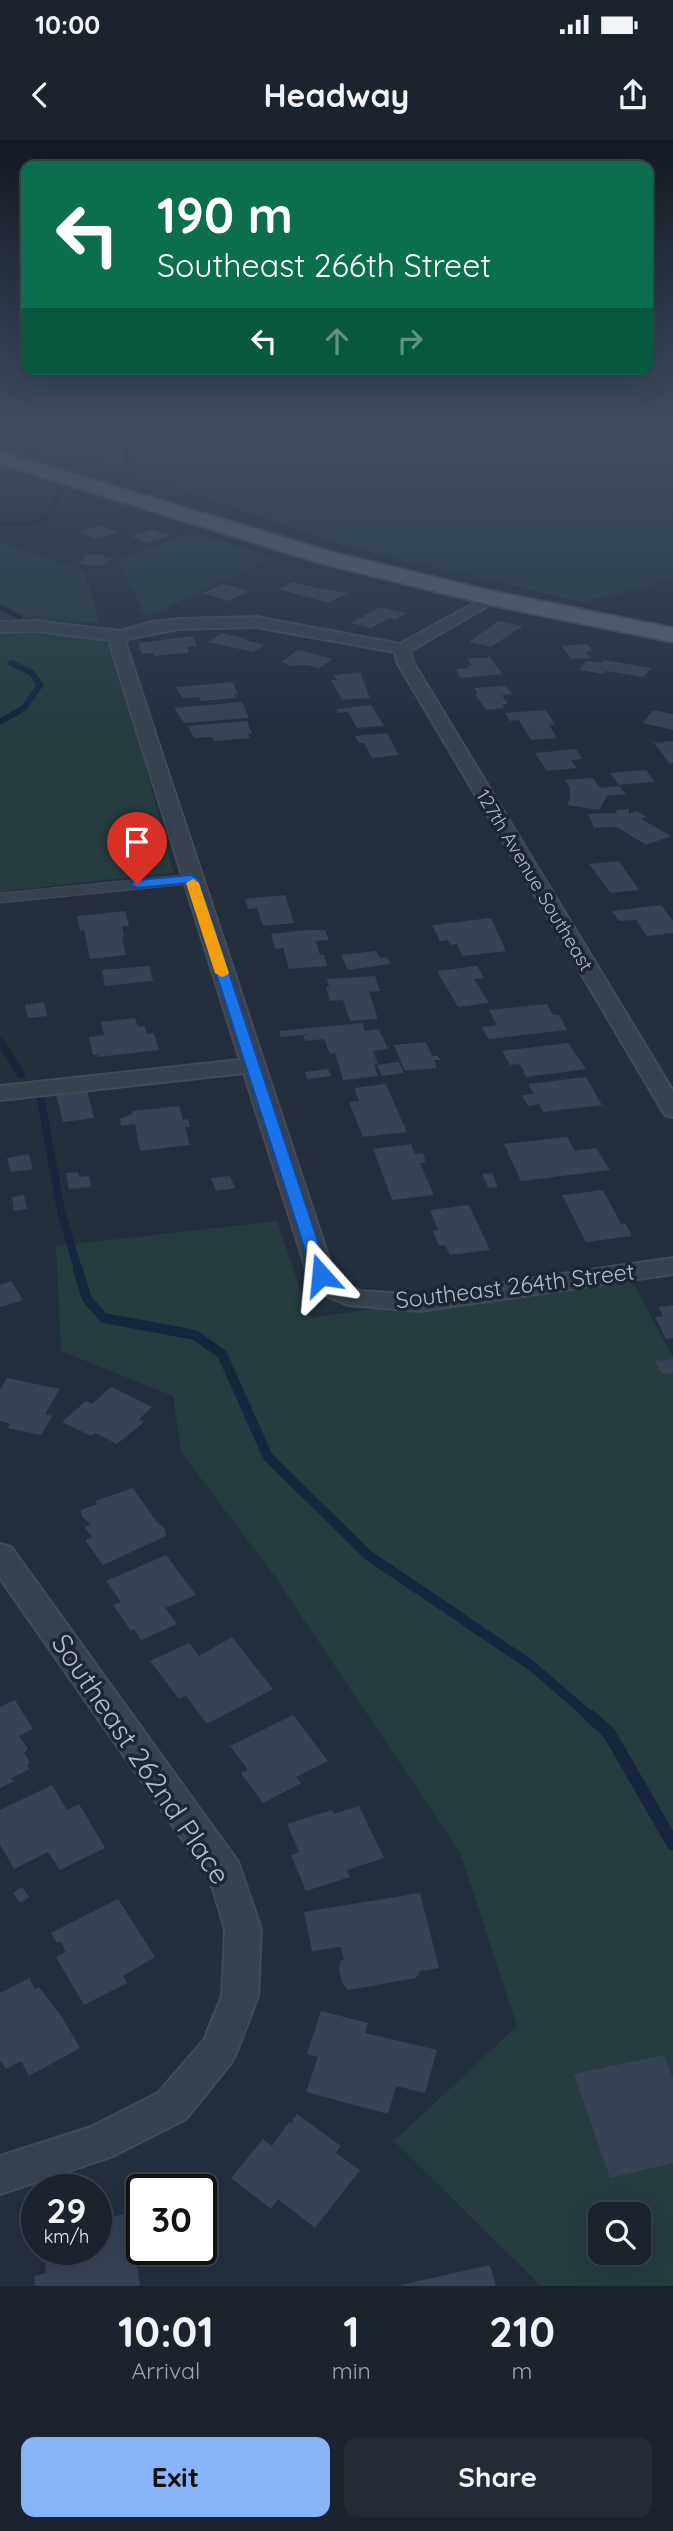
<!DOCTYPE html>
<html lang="en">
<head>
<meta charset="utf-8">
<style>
  body { margin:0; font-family:Quicksand,sans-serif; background:#242b36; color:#f1f3f6; height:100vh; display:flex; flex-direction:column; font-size:26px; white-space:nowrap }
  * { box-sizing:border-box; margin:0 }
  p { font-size:23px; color:#a0a4aa }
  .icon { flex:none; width:38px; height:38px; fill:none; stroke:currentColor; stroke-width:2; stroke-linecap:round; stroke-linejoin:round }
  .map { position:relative; height:2146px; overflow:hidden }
  .panel { display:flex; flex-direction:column; background:#1b232e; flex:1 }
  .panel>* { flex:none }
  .top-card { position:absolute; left:21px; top:21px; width:632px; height:214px; border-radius:14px; box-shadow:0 7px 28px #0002,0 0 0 2px #39404a; background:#0b6e4f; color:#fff; overflow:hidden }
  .tools { position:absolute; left:588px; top:2062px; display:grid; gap:14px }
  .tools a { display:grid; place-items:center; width:63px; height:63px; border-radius:14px; background:#1b232e; box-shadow:0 7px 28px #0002,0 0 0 2px #39404a; font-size:35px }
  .speed { position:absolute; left:21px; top:2034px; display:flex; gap:14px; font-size:35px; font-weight:700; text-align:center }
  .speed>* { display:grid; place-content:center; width:91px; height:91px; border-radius:50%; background:#1b232e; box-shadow:0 7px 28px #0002,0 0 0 2px #39404a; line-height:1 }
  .speed small { font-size:18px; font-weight:400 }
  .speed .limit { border:4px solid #111; border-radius:10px; background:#fff; color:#111 }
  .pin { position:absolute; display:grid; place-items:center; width:60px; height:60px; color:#fff; margin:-72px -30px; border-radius:50% 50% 50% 0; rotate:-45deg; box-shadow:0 0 7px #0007 }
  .pin .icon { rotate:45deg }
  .me { position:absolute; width:77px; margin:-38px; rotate:342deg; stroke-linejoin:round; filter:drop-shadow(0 0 5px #0008) }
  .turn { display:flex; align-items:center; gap:24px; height:147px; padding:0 21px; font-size:32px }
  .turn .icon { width:91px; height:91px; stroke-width:2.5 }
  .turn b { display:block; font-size:49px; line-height:60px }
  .lanes { display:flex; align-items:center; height:66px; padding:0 21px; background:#0003; justify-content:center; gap:35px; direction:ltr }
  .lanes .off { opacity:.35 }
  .eta { display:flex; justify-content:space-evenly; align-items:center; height:119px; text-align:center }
  .eta b { font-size:42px; font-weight:700; line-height:49px }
  .button { display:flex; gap:14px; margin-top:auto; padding:14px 21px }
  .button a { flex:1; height:80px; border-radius:14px; background:#8ab4f8; color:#111; font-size:28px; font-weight:700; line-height:80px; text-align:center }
  .button a+a { background:#242b36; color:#f1f3f6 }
  .status { display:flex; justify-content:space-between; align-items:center; height:49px; padding:0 35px; background:#1b232e; direction:ltr }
  .status svg { height:19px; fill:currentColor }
  header { display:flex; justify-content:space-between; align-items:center; height:91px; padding:0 21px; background:#1b232e; font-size:32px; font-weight:700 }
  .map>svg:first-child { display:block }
  .green { fill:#263c3f; fill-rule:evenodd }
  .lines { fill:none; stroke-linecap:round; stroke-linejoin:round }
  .stream-far4 { stroke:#17263c; stroke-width:5 }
  .stream-far3 { stroke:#17263c; stroke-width:6 }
  .stream-far2 { stroke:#17263c; stroke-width:8 }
  .stream-far1 { stroke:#17263c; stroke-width:10 }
  .stream { stroke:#17263c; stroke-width:13 }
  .building { fill:#364354 }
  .service-casing { stroke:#414a57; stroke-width:11 }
  .minor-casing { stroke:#414a57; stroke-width:4 }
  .primary-casing { stroke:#414a57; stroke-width:4 }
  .service { stroke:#38414e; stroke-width:9 }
  .minor { fill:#38414e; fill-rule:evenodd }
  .primary { fill:#56606e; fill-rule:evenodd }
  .route { fill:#1a73e8; stroke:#114b97; stroke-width:2 }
  .slow { fill:#f59e0b }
  .labels { text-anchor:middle; stroke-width:7; stroke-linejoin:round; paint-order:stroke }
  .far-street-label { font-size:19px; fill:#b4bcc9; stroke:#1d2633 }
  .street-label { font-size:23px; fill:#b4bcc9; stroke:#1d2633 }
  .near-street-label { font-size:28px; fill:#b4bcc9; stroke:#1d2633 }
</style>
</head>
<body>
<div class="status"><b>10:00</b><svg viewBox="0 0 49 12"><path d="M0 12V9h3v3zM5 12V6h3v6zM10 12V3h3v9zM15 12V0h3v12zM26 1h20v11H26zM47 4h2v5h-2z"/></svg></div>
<header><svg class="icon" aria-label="back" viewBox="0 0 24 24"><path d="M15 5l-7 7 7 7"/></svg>Headway<svg class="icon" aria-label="share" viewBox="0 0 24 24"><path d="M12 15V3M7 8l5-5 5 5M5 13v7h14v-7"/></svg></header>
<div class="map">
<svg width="673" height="2146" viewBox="0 0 673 2146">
  <rect width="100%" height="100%" fill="#242f3e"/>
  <path class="green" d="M15 290H673V440L583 462 348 407 105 322 20 305Z
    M192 393 276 417 146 477 117 419Z
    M0 401 84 432 100 483 44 481 0 483Z
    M0 493 100 497 106 501 144 620 173 732 0 752Z
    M277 1081 310 1178 628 1133 673 1217V2146H541L394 2001 517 1886 460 1713 276 1438 181 1312 173 1256 61 1211 56 1106ZM600 2074H639V2112H600Z"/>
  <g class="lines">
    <path class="stream-far4" d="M114 290 128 313 127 321 122 325
      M0 384H29L45 379 60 351
      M0 467 20 477"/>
    <path class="stream-far3" d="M0 582 24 568 40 545 32 533 11 523"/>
    <path class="stream-far2" d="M0 900 21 935
      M41 960 61 1071 79 1132"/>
    <path class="stream-far1" d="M78 1130 87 1159 104 1178 195 1195 222 1214 268 1317 368 1415 532 1526 592 1578"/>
    <path class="stream" d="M590 1576 609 1593 673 1704"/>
  </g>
  <path class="building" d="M0 290H15L28 295 7 300 0 297Z
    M100 385 118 392 96 399 79 392Z
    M152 389 172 396 148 403 131 396Z
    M87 414 104 415 102 417 112 418 104 426 79 424Z
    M293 442 318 448 348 453 328 463 278 449Z
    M222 444 228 445 249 451 228 461 202 453Z
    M380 467 406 473 396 479 390 478 371 488 351 483Z
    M498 481 523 486 491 507 469 502Z
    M222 493 247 499 244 500 265 505 253 512 208 502Z
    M193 496 197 506 187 507 189 512 186 513 154 516 153 513 142 514 138 503Z
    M587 504 593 511 585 512 591 518 572 519 561 506Z
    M298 510 333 519 319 528 307 525 290 526 282 522Z
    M490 517 502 534 461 538 456 529 469 528 467 526 471 525 467 519Z
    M604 520 651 528 644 537 606 531 604 534 579 530 587 521 601 523Z
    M360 532 370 558 342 560 331 540H337L334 535Z
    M233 542 238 554H234L236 558 200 561 199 557 182 558 176 547Z
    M506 546 512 554 502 555 508 564H502L505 568 486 570 475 554H478L474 548Z
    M242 562 249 578 184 583 174 568Z
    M371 565 384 586 357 588 348 572 338 573 336 569Z
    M546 570 555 585H549L557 598 531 600 519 580 510 581 505 573Z
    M653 570 673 574V590L643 583Z
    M247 581 252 593 248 594 250 598 214 601 212 597 194 598 188 586Z
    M387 593 399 615 372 618 364 603H359L355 596Z
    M673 601V623L670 624 654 603Z
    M576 609 582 619 571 620 577 628 547 631 535 613Z
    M646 630 655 642 619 645 610 633Z
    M593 638 600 648 619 646 626 654 607 656 599 670 567 665 570 658V648L565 640Z
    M629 669V674L636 671 647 677 641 679 671 696 646 705 617 687 594 688 588 674 617 673 616 670Z
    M619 721 639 750 611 753 589 724Z
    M285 755 294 783 263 786 257 768 248 769 245 759Z
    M661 765 673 781V793L647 796 636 780 619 781 612 771Z
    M125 771 129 786H122L124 797H122L126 815 90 819 84 790 80 791 77 776Z
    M491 778 506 811 463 816 457 804 451 805 448 800 440 801 432 785Z
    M307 790H325L329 800 316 801 320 815H324L327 826 289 829 283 808 275 809 271 794Z
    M376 811 380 818 387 817 390 824 348 830 341 815Z
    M149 826 153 841 105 846 102 830Z
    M477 826 484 838 474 839 489 863 458 867 437 831Z
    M375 836 380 851 369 852 378 879 350 881 343 860 330 861 326 847H329L327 839Z
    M44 862 47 876 28 878 25 865Z
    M547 864 553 875H559L567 890 488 899 482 887 497 885 489 870Z
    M135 878 138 887 145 886 147 894 154 893 159 910 98 917V915H93L89 897 104 895 101 882Z
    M362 883 365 891 379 889 388 909 373 911 378 924 374 925 378 936 343 940 335 913 330 914 324 899 305 901 303 896 311 894 281 897 279 891Z
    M426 902 432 916H438L440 920H434L437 928 405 931 394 905Z
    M568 903 586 929 526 937 520 924 510 925 502 911Z
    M399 922 404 933 382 936 377 925Z
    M328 929 331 936 307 939 305 932Z
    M586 937 602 965 543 972 539 964 528 966 522 955 534 954 528 944Z
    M386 944 407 992 363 997 349 962 359 961 354 948Z
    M87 951 94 978 63 982 56 955Z
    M179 966 183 980 188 979 190 987H185L190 1005 140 1011 135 984 121 986 120 979 132 974V971Z
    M567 997 575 1011 596 1008 610 1030 521 1041 504 1004Z
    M411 1004 415 1014 423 1013 426 1023H420L434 1055 392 1060 373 1009Z
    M29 1014 33 1029 11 1032 7 1018Z
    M78 1032 79 1037 89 1036 91 1047 69 1049 66 1033Z
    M492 1033 498 1047 488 1048 482 1034Z
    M230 1036 235 1048 216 1051 211 1038Z
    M603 1050 621 1084 625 1083 632 1096 586 1102 562 1055Z
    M24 1055 27 1069 14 1071 12 1057Z
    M469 1065 490 1110 450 1115 445 1105 439 1106 433 1091 438 1090 430 1070Z
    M11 1141 23 1160 0 1167V1145Z
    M673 1165V1198L666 1199 655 1177 663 1176 659 1167Z
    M673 1219V1233L662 1234 655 1221Z
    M7 1238 60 1249 45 1274 52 1276 41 1295 8 1288 10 1284 0 1281V1250Z
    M111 1247 152 1267 139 1279 144 1282 117 1304 95 1293 91 1296 62 1282 86 1261 92 1264Z
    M133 1348 156 1381 165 1389 166 1396 103 1425 85 1400 92 1397 84 1387 91 1384 82 1377 81 1370 97 1364 95 1361Z
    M166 1415 196 1455 165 1468 177 1484 141 1500 134 1489 131 1491 113 1465 121 1462 106 1441Z
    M232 1497 273 1549 207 1584 186 1556 179 1559 150 1521 189 1503 199 1516Z
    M15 1560 33 1589 19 1596 28 1609 24 1613 30 1622 27 1626 30 1629 11 1638 14 1641 0 1648V1567Z
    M293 1575 328 1621 296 1637 301 1643 263 1663 241 1633 248 1630 230 1606Z
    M52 1645 67 1670 79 1664 105 1708 60 1730 48 1712 14 1729 0 1704V1670Z
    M359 1666 384 1718 347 1730 350 1737 306 1751 291 1715 299 1712 287 1684 332 1670 334 1674Z
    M22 1747 29 1757 20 1763 13 1753Z
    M420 1753 439 1828 420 1831 416 1838 348 1850 342 1842 339 1829 341 1820H344L341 1807 312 1811 304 1772Z
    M118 1759 155 1817 123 1836 127 1843 84 1865 56 1817 66 1812 60 1801 57 1803 51 1793Z
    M29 1838 35 1849 39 1847 62 1877 80 1908 29 1936 21 1921 6 1929 0 1920V1853Z
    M321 1871 368 1883 365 1893 437 1910 425 1953 396 1946 388 1974 306 1952 318 1917 307 1914Z
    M664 1915 673 1939V2023L610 2038 574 1934Z
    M297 1974 341 2006 336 2013 360 2030 315 2088 278 2059 271 2069 231 2038 263 1999 272 2006 289 1982 291 1984 294 1981 292 1980Z
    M130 2073 140 2146H35L34 2136 46 2133 45 2122 41 2123 40 2109H96V2080Z
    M490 2125 496 2146H401V2145Z"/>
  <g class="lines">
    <g class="service-casing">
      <path id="service" d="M0 758 191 739"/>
    </g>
    <g class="minor-casing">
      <path id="minor" d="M491 454 496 455 498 458 496 461 410 511 413 522 673 951V977L665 975 662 970 397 522 395 512 256 487 178 489 127 499 126 505 334 1134 339 1142 361 1151 419 1155 673 1118V1134L419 1171 348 1165 321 1154 308 1135 244 933 0 960V946L240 920 110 505 111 500 36 491 0 492V482L36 481 120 491 152 482 178 479 256 477 400 504Z
        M0 1404 11 1407 238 1722 261 1789 258 1856 237 1911 231 1923 186 1979 113 2016 0 2054V2016L91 1987 158 1953 204 1900 222 1856 225 1789 210 1739 0 1438Z"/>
    </g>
    <g class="primary-casing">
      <path id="primary" d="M0 312 335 413 491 451 673 488V502L491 465 320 423 0 324Z"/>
    </g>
    <use href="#service" class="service"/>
    <use href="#minor" class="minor"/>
    <use href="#primary" class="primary"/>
  </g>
  <linearGradient id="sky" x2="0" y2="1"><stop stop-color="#141a22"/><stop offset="0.49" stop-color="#3f4d63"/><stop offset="1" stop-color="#3f4d63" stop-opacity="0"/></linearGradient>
  <rect width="673" height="590" fill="url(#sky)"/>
  <path class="route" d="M191 735 198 739 329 1135 327 1139H315L313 1135 187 743 137 748 130 744 137 740Z"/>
  <path class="slow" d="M193 739 199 743 229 833 227 835 222 837 215 833 186 743Z"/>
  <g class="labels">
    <g class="far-street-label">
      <text transform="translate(535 740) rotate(59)" y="7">127th Avenue Southeast</text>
    </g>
    <g class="street-label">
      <text transform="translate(515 1146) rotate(-7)" y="8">Southeast 264th Street</text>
    </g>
    <g class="near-street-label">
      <text transform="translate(141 1619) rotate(56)" y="10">Southeast 262nd Place</text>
    </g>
  </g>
</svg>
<div class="tools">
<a><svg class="icon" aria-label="search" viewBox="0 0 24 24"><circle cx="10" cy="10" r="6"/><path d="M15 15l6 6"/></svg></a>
</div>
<div class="speed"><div>29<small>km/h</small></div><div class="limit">30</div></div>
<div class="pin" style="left:137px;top:744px;background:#d93025"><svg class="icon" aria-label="arrive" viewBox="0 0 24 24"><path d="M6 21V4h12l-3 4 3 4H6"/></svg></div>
<svg class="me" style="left:321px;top:1135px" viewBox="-20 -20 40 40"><path d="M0-17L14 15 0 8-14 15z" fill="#1a73e8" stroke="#fff" stroke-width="4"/></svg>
<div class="top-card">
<div class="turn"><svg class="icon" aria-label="left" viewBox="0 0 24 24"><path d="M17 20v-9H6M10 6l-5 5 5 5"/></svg><div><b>190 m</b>Southeast 266th Street</div></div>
<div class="lanes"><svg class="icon" aria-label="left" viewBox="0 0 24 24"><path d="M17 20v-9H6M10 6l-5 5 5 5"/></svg><svg class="icon off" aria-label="ahead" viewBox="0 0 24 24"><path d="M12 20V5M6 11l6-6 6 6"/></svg><svg class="icon off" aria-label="right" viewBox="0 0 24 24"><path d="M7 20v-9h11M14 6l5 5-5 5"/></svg></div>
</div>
</div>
<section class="panel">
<div class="eta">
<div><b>10:01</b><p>Arrival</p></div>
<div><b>1</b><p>min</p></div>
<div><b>210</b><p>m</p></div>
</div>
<div class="button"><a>Exit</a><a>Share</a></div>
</section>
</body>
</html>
